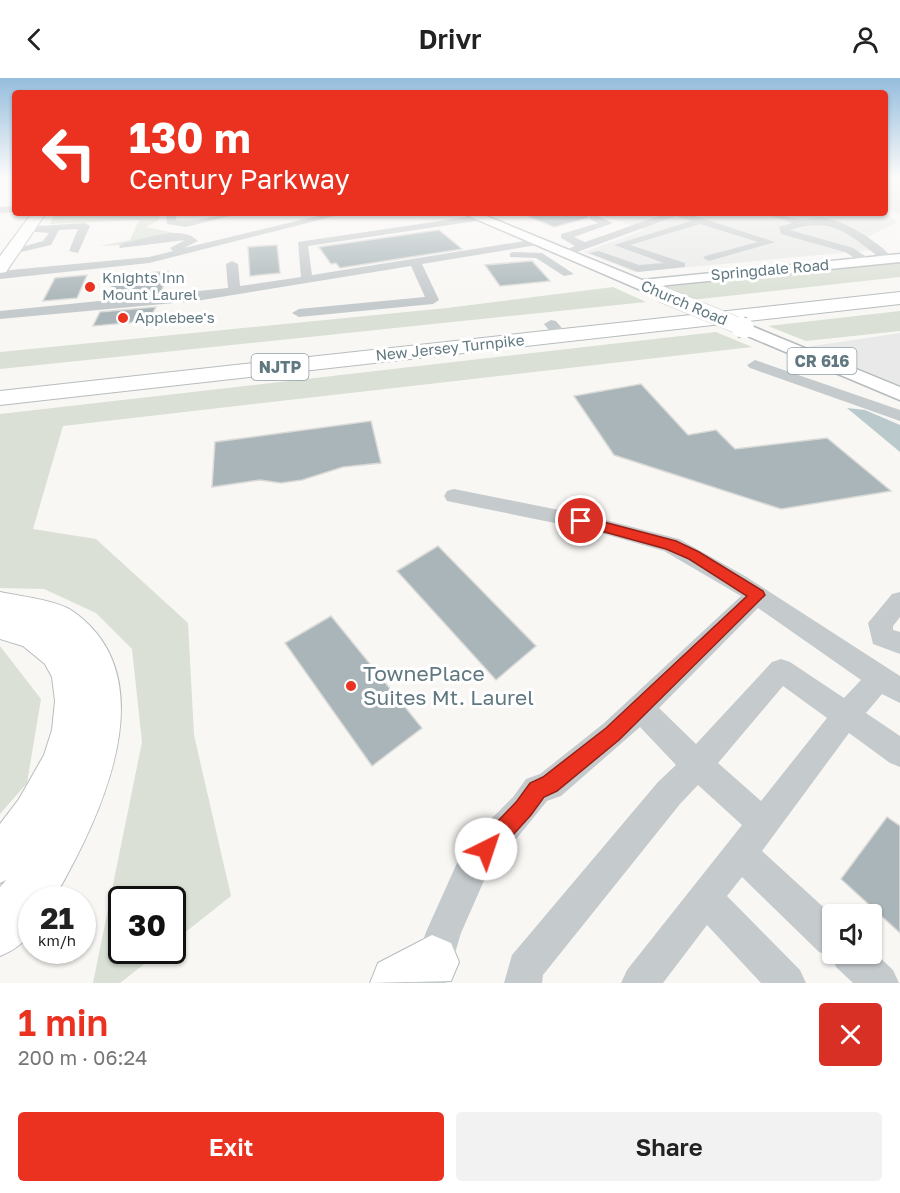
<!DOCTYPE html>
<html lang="en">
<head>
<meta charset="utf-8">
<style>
  body { margin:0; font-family:"Golos Text",sans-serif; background:#f2f2f2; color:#222; height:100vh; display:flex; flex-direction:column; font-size:22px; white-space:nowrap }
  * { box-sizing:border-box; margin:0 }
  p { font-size:20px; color:#767676 }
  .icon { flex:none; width:33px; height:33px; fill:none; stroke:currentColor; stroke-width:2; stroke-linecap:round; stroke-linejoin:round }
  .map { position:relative; height:905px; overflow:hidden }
  .sheet { display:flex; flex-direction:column; background:#fff; flex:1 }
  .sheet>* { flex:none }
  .hud { position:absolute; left:12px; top:12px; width:876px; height:126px; border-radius:6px; box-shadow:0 2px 4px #0004; background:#eb3221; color:#fff; overflow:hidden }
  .buttons { position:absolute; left:822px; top:826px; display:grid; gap:12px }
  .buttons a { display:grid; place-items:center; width:60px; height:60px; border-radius:6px; background:#fff; box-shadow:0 2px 4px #0004; font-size:30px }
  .speed { position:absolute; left:18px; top:808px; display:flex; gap:12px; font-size:30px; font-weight:700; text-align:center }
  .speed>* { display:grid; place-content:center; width:78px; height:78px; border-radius:50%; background:#fff; box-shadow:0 2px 4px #0004; line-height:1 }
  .speed small { font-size:15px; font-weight:400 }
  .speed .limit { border:3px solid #111; border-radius:9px; background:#fff; color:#111 }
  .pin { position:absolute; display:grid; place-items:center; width:51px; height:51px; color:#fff; margin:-26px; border:3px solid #fff; border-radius:50%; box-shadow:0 2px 6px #0007 }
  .me { position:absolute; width:66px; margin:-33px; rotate:41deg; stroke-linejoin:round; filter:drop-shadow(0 0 4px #0008) }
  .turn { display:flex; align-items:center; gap:21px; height:126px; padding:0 18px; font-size:27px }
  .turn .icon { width:78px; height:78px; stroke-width:2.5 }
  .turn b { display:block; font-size:42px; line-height:51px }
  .round { display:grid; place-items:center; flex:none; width:63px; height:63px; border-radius:6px; background:#f2f2f2 }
  .summary { display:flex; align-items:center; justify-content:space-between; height:102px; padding:0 18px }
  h1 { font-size:36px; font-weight:600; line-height:45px; color:#eb3221 }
  .action { display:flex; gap:12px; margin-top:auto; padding:12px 18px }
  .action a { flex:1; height:69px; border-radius:6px; background:#eb3221; color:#fff; font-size:24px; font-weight:600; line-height:69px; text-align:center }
  .action a+a { background:#f2f2f2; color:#222 }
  header { display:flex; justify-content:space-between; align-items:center; height:78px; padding:0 18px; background:#fff; font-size:27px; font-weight:600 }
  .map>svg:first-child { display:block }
  .built { fill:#e8e9e8 }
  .green { fill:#dae0d5 }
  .water { fill:#bacacc }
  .building { fill:#a9b5b8; stroke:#d9d9d7; stroke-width:1.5 }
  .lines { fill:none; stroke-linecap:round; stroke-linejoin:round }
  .major-casing { stroke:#b6bcbe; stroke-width:3 }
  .highway-casing { stroke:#b7bcbe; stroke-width:2 }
  .minor { fill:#c5cacc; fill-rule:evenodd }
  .major { fill:#fff; fill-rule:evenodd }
  .highway { fill:#fff; fill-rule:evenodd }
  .major-bridge-far1-casing { stroke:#b6bcbe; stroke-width:17; stroke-linecap:butt }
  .major-bridge-casing { stroke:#b6bcbe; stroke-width:22; stroke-linecap:butt }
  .major-bridge-far1 { stroke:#fff; stroke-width:16 }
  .major-bridge { stroke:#fff; stroke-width:20 }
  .route { fill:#eb3221; stroke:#992015; stroke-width:1.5 }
  .poi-dot { fill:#eb3221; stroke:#fff; stroke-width:2 }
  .labels { text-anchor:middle; stroke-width:6; stroke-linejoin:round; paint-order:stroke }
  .far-street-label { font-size:15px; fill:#617881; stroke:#fff }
  .far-poi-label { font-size:15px; fill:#617881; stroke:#fff; text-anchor:start }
  .shield { fill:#fff; stroke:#90a0a7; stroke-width:1.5 }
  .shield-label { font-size:16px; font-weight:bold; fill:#617881 }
  .near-poi-label { font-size:21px; fill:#617881; stroke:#fff; text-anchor:start }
</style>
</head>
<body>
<header><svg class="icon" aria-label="back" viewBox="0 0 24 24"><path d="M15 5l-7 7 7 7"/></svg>Drivr<svg class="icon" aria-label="person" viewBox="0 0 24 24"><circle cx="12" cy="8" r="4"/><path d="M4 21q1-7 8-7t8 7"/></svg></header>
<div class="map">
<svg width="900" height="905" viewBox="0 0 900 905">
  <rect width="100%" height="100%" fill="#f8f7f4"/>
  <path class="built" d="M885 100H900V136L885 131Z
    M885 134 897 144 866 160 885 171 635 194 584 174 645 152 595 135Z
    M900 255V316L793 271Z"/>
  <path class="green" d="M55 135H159V142L146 149 175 155 123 167 100 168 130 162 139 142 50 146Z
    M900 185V199L691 222 663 209Z
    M613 209 646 224 0 291V274L447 230Z
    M900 233V253L806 263 768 248Z
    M716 254 752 269 63 348 33 451 96 461 188 545 194 657 231 818 173 864 172 822H122V873H161L120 905H93L142 664 132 571 96 535 44 511 0 510V336Z
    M0 568 41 621 27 705 0 736Z"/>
  <path class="water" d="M847 330 865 332 900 347V374Z"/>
  <path class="building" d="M520 135H589L588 140 554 149Z
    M439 152 462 171 340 190 336 185 331 186 319 169Z
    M277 167 280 195 250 198 248 169Z
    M532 183 550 203 500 208 485 187Z
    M168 193 161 215 106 220 116 198Z
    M87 197 77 220 43 223 55 200Z
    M156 229 148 243 93 248 100 234Z
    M641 306 688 357 716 352 735 371 827 360 891 413 781 431 614 377 574 318Z
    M371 343 381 385 343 389 302 402 281 405 260 402 212 409 215 364Z
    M438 468 536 568 496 602 397 493Z
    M331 538 422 650 372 688 285 565Z
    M887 739 900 748V855L841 801Z"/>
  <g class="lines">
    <g class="major-casing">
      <path id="major" d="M462 135H479L642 202 900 176V184L668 207 658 209 665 214 657 219Z
        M744 245 900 309V322L738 254 735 250Z"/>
    </g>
    <g class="highway-casing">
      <path id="highway" d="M32 135H46L6 194 0 195V178Z
        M900 214V226L0 327V313Z
        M0 514C19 518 55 522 71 532 170 599 99 743 53 822H32C32 854 32 864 0 878V809L6 802 0 805V746L19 721 44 677 52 652 55 623 52 599 45 586 23 568 0 561Z
        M432 857 451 865 459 884 451 903 370 905 378 885Z"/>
    </g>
    <path class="minor" d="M15 128V134L0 135V129Z
      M166 135H176V142C197 145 220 135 242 135L186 149 167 146Z
      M330 135H347L149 185 0 201V193L149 179 173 173 170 170 185 162 120 170 119 168 124 165C145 161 182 146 198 163L184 170Z
      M667 135H686L775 164 709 183 703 180 705 178 758 164 700 146 630 167 685 185V189L638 194 589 175 599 173 639 187 664 185 614 167 691 143 676 138 569 177 559 175 575 168 561 160V156L598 145 590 141V137H596L613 145 574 159 585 164Z
      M764 135C778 135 789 141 801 141 809 142 817 138 825 140 848 144 878 164 894 181L884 183C850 158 834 137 790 152L853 170 873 183 863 185 845 174 781 156 779 149 792 145Z
      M480 137 485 140 483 142 308 168 312 197 537 161 542 164 537 167 422 186 439 222 433 226 299 239 292 235 299 231 425 219 411 188 196 223 0 241V233L228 210 226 186 232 183 238 186 240 208 301 199 298 164Z
      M85 145 90 148 78 175 69 173 78 151 59 152 51 167 12 176 7 173 43 163 49 155 24 153V149Z
      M514 174 542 175 574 196 564 198 536 180 510 179V175Z
      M551 242 556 243 566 255V261H556L544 246Z
      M755 282 900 332V343L750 290 747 287Z
      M454 411 594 439 679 461 745 498 900 598V625L882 616 866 635 900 658V689L890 685 849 655 762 773 832 837V876H872V872L893 892 899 905H853L836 889 832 879 819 874 742 799 727 818 800 892 806 905H761L707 847 663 905H621L627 892 742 747 698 707 680 726 543 897 542 905H504L512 877 658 704 676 687 640 649 561 718 547 723 486 798 461 855 446 905H408L426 854 462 774 487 745 513 719 526 701 540 696 603 646 741 518 664 473 594 453 447 423 444 418 447 413ZM758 530 861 602 844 620 790 584 781 581 772 584 696 666 659 630ZM783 608 827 640 761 723 718 685Z
      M900 514V539L893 548V552L900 554V576L873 566 868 545 892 516Z"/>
    <use href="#major" class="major"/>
    <use href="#highway" class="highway"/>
    <g class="major-bridge-far1-casing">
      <path id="major-bridge-far1" d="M661 216 744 250"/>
    </g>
    <g class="major-bridge-casing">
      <path id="major-bridge" d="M741 249 744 250"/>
    </g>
    <use href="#major-bridge-far1" class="major-bridge-far1"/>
    <use href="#major-bridge" class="major-bridge"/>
  </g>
  <linearGradient id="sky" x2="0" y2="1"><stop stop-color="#95bddd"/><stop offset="0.44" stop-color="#fcfbfa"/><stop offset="1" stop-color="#fcfbfa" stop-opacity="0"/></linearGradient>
  <rect width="900" height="226" fill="url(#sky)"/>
  <path class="route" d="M581 438 676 463 699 474 763 513 765 517 619 662 557 713 544 719 531 737 494 778 486 781 479 778 476 771 479 763 517 723 530 705 543 699 606 650 747 518 689 481 666 471 576 446 574 443Z"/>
  <g class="poi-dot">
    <circle cx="90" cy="209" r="6"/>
    <circle cx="123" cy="240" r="6"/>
    <circle cx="351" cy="608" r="6"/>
  </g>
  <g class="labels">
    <g class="far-street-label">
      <text transform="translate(770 192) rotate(-5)" y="5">Springdale Road</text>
      <text transform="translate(684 225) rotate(23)" y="5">Church Road</text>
      <text transform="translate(450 270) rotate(-6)" y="5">New Jersey Turnpike</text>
    </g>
    <g class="far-poi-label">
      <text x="102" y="205">Knights Inn<tspan x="102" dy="17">Mount Laurel</tspan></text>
      <text x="135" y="245">Applebee's</text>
    </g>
    <g class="shield">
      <rect x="787.5" y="270" width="69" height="26" rx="4.5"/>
      <rect x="251.5" y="276" width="57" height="26" rx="4.5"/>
    </g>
    <g class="shield-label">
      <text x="822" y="289">CR 616</text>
      <text x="280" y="295">NJTP</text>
    </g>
    <g class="near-poi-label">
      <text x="363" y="603">TownePlace<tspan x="363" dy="24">Suites Mt. Laurel</tspan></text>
    </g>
  </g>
</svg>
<div class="buttons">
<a><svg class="icon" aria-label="sound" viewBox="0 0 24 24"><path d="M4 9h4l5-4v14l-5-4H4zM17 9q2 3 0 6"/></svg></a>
</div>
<div class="speed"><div>21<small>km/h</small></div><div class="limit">30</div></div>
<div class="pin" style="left:581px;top:443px;background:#d93025"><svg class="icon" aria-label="arrive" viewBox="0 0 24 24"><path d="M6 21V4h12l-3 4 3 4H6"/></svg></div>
<svg class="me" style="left:486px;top:771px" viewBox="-20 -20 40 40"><circle r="19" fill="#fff"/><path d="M0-13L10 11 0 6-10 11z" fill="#eb3221"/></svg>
<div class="hud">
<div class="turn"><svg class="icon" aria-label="left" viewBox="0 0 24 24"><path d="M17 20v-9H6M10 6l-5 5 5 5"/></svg><div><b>130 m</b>Century Parkway</div></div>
</div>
</div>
<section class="sheet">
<div class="summary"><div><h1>1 min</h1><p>200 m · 06:24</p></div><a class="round" style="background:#d93025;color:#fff"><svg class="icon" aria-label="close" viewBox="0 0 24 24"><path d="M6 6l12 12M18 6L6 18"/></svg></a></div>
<div class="action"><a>Exit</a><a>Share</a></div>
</section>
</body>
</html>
